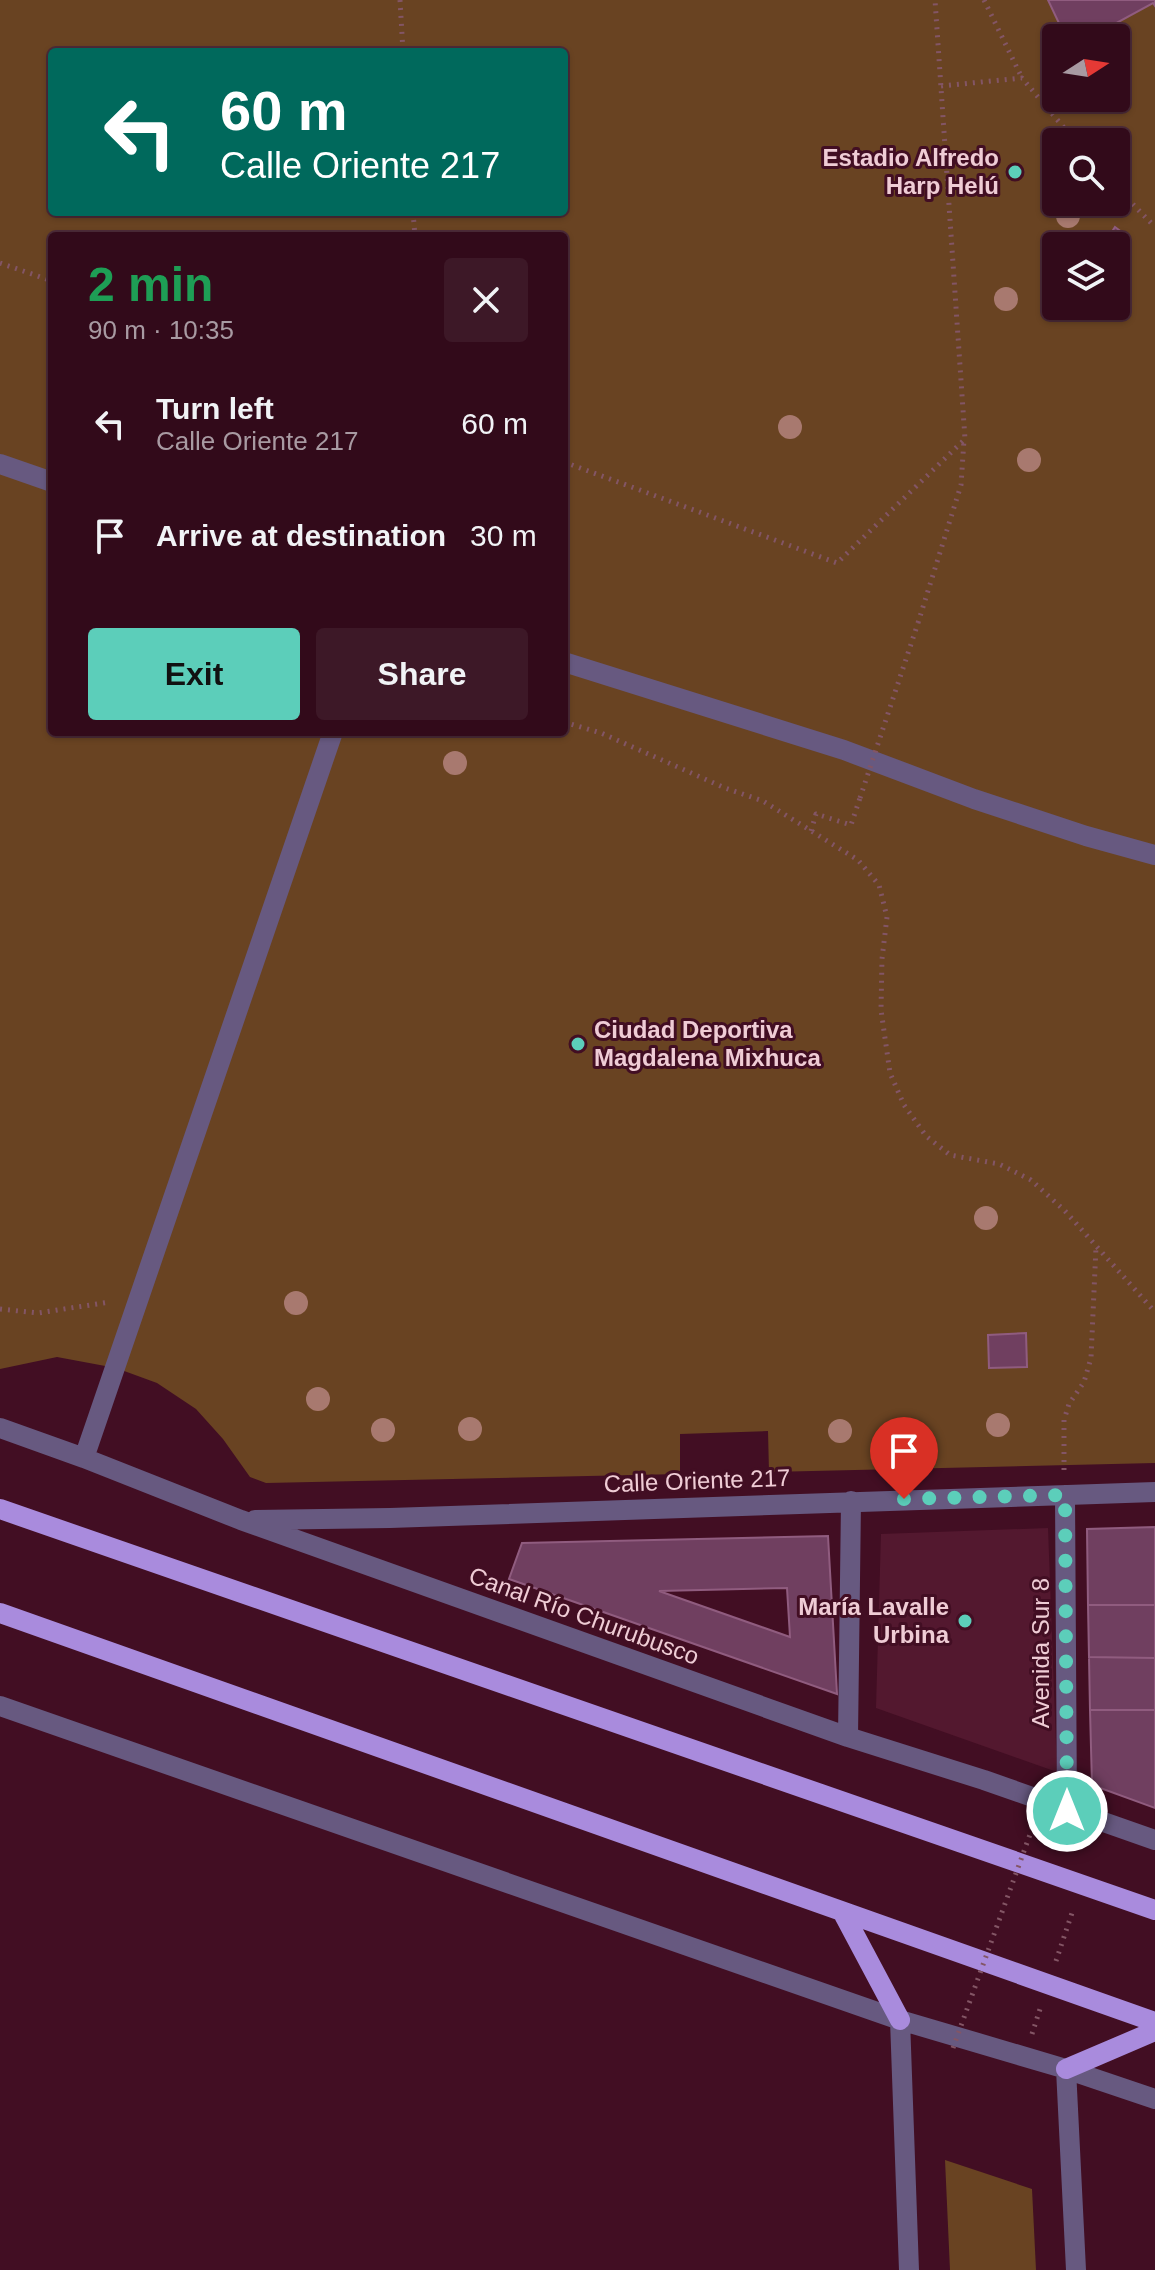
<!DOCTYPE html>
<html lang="en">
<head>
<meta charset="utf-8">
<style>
  body { margin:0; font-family:Helvetica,sans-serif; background:#3d1827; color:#f1f3f6; height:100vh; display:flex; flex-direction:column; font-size:30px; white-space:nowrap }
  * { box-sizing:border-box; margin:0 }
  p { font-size:26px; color:#a89aa2 }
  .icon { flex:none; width:44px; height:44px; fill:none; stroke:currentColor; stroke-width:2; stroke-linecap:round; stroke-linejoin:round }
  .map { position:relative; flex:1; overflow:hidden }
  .side { position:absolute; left:48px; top:232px; width:520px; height:504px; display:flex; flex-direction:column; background:#320a1a; border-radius:8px; box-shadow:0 2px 6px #0004,0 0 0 2px #4d2b39 }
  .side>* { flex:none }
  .hud { position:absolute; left:48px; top:48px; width:520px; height:168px; border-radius:8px; box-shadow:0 2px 6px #0004,0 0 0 2px #4d2b39; background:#00695c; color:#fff; overflow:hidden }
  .needle { width:52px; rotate:78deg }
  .tools { position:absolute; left:1042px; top:24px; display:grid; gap:16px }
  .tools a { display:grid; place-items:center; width:88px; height:88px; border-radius:8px; background:#320a1a; box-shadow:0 2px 6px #0004,0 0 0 2px #4d2b39; font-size:40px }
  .pin { position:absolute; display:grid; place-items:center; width:68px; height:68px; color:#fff; margin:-82px -34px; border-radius:50% 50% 50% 0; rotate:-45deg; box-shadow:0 0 8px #0007 }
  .pin .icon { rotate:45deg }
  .me { position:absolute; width:88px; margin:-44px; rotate:0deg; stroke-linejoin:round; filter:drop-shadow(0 0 6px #0008) }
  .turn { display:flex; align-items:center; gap:28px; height:168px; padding:0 40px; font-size:36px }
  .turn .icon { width:104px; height:104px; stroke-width:2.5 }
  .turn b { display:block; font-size:56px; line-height:68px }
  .round { display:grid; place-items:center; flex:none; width:84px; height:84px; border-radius:8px; background:#3d1827 }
  .overview { display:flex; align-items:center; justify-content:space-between; height:136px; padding:0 40px }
  h1 { font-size:48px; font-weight:800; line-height:60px; color:#1e9e55 }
  .action { display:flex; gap:16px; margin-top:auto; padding:16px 40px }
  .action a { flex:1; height:92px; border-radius:8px; background:#5cceba; color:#111; font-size:32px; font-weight:800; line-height:92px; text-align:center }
  .action a+a { background:#3d1827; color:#f1f3f6 }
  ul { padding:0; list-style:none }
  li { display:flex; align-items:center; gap:24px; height:112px; padding:0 40px }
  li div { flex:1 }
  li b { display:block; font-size:30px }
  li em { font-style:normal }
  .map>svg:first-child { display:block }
  .built { fill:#53182f }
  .green { fill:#694322; fill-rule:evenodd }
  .building { fill:#703f60; stroke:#905c7f; stroke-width:2; fill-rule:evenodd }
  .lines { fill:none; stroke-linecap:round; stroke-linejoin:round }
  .path { stroke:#835565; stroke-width:5; stroke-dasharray:2 6; stroke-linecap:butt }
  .minor { stroke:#675980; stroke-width:20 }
  .major { stroke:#a98bdd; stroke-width:20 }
  .path-bridge { stroke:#835565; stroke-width:5; stroke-dasharray:2 6; stroke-linecap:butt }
  .tree { fill:#a8796f }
  .route { stroke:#5cceba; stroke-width:14; stroke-dasharray:0 25.2 }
  .poi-dot { fill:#5cceba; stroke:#420e23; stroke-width:3 }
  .labels { text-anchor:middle; stroke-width:6; stroke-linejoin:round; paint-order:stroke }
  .poi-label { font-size:24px; font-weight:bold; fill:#efccd5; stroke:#420e23; text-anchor:end }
  .street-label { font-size:24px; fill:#efccd5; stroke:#420e23 }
</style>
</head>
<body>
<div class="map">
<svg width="1155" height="2270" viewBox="0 0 1155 2270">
  <rect width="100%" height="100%" fill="#420e23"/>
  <path class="built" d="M1048 1528 1057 1772 876 1708 881 1534Z"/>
  <path class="green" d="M0 0H1155V1463L769 1472 768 1431 680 1434V1474L266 1483 250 1477 223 1439 196 1409 157 1383 116 1368 57 1357 0 1369ZM1056 38H1116V98H1056ZM52 52H564V212H52ZM1056 142H1116V202H1056ZM52 236H564V732H52ZM1056 246H1116V306H1056Z
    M945 2160 1032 2189 1036 2270H950Z"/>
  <path class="building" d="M1048 0H1155V6L1153 3 1089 38H1066Z
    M1115 227 1127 236 1118 249 1106 241Z
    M1026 1333 1027 1367 989 1368 988 1335Z
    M1155 1527V1605H1088L1087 1529Z
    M828 1536 837 1694 509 1579 522 1543ZM787 1588 790 1637 659 1591Z
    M1088 1605H1155V1658L1089 1657Z
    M1089 1657 1155 1658V1710H1090Z
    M1090 1710H1155V1808L1092 1785Z"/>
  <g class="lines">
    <path class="path" d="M400 0 403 52
      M984 0 1022 78
      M941 86 1022 78 1076 142
      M1116 187 1155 227
      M413 212 415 236
      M0 263 52 281
      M564 462 837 563 965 439 935 0
      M918 623 961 485 964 440
      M564 722 601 733 725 788 763 801 858 860 879 885 887 917 882 959 881 1010 890 1073 904 1105 926 1136 950 1155 999 1164 1031 1180 1065 1211 1155 1312
      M811 831 816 814 851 825 860 798
      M0 1309 38 1313 110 1302
      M1064 1470V1420L1069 1404 1084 1382 1091 1358 1096 1247
      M1056 1961 1073 1910
      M1032 2034 1040 2009"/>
    <path class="minor" d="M0 464 52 482
      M564 662 844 750 974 799 1086 836 1155 855
      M0 1428 84 1458 241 1520 848 1737 984 1780 1155 1840
      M84 1458 333 732
      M1065 1495 1067 1811
      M255 1520 390 1518 1155 1492
      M0 1706 900 2020 1066 2069 1155 2099
      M848 1737 851 1501
      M900 2020 909 2270
      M1066 2069 1076 2270"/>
    <path class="major" d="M0 1509 1155 1910
      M0 1613 1155 2022
      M843 1913 900 2020
      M1066 2069 1155 2031"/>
    <path class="path-bridge" d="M860 798 918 623
      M953 2048 1050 1779"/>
  </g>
  <g class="tree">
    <circle cx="1068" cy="216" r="12"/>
    <circle cx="1006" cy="299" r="12"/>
    <circle cx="790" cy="427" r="12"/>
    <circle cx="1029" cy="460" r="12"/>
    <circle cx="455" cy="763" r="12"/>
    <circle cx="986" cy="1218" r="12"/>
    <circle cx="296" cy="1303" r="12"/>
    <circle cx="318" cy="1399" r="12"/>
    <circle cx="998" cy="1425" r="12"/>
    <circle cx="470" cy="1429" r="12"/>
    <circle cx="383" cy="1430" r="12"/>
    <circle cx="840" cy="1431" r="12"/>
  </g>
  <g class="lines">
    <path class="route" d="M904 1499 1065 1495 1067 1811"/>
  </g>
  <g class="poi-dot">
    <circle cx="1015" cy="172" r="8"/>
    <circle cx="578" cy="1044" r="8"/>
    <circle cx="965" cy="1621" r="8"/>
  </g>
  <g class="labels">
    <g class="poi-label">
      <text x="999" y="166">Estadio Alfredo<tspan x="999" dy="28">Harp Helú</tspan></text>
      <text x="594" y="1038" text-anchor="start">Ciudad Deportiva<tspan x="594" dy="28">Magdalena Mixhuca</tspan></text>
      <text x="949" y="1615">María Lavalle<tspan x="949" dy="28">Urbina</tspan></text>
    </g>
    <g class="street-label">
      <text transform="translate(697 1481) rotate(-2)" y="8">Calle Oriente 217</text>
      <text transform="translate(584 1616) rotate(20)" y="8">Canal Río Churubusco</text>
      <text transform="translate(1041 1653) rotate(-90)" y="8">Avenida Sur 8</text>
    </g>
  </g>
</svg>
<div class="tools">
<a><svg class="needle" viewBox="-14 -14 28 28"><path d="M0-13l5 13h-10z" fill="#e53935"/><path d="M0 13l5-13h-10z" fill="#a89aa2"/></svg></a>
<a><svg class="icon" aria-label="search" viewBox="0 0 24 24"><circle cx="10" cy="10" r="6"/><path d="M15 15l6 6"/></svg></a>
<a><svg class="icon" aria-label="layers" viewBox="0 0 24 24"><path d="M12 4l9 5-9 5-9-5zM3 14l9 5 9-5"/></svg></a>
</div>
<div class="pin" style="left:904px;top:1499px;background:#d93025"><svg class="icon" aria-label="arrive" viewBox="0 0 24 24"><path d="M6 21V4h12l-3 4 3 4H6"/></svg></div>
<svg class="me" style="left:1067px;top:1811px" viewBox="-20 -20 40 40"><circle r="17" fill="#5cceba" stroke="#fff" stroke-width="3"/><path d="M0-11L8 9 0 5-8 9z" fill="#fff"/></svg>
<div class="hud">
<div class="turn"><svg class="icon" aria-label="left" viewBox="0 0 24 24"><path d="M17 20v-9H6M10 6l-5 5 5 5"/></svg><div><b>60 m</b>Calle Oriente 217</div></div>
</div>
<section class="side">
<div class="overview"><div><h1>2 min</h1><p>90 m · 10:35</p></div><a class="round"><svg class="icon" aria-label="close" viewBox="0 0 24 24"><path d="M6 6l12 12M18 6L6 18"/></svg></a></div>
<ul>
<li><svg class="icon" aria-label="left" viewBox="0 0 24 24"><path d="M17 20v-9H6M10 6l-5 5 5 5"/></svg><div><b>Turn left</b><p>Calle Oriente 217</p></div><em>60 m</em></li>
<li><svg class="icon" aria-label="arrive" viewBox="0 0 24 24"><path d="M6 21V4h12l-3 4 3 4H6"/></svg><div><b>Arrive at destination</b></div><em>30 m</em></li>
</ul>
<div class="action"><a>Exit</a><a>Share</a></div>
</section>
</div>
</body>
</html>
